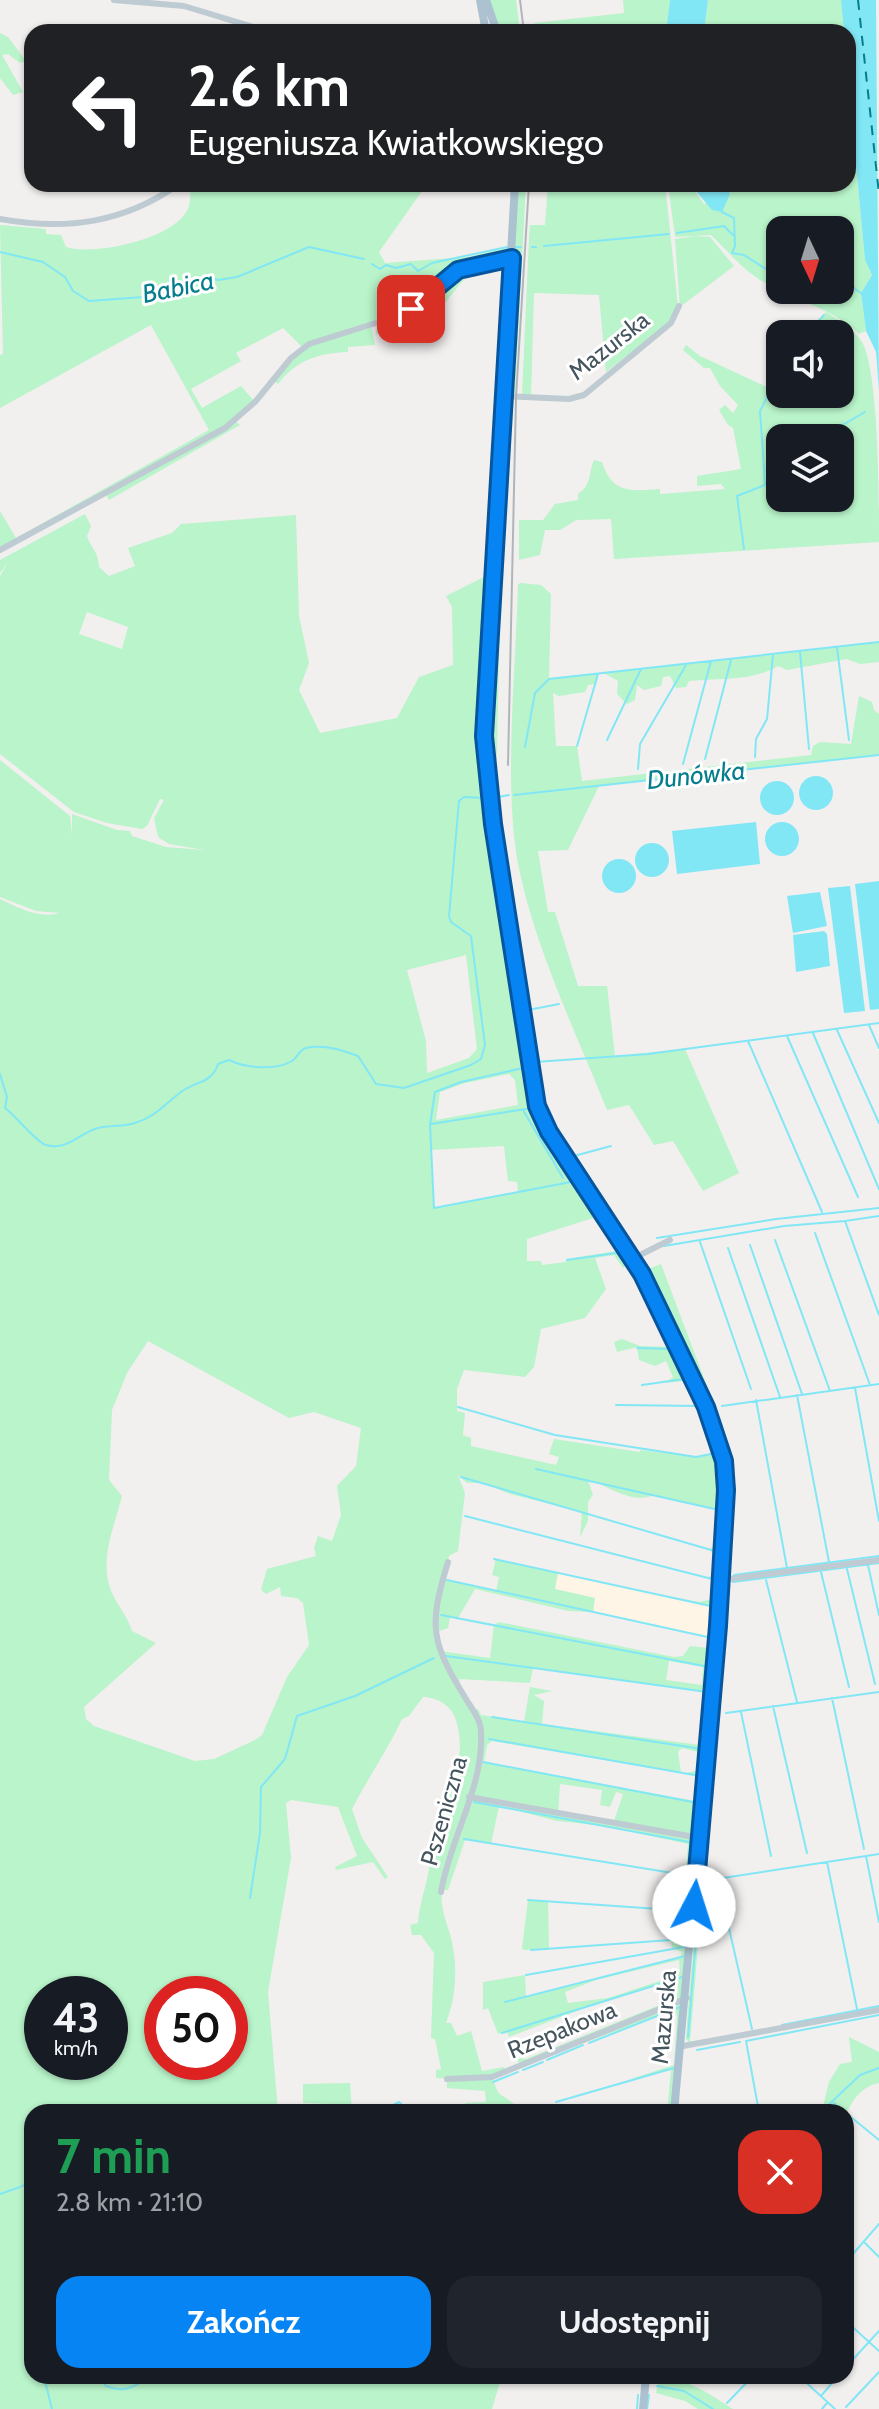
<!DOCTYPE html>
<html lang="pl">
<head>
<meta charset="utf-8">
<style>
  body { margin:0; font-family:Cabin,sans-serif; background:#20242c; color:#f1f3f6; height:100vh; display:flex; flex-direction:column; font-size:30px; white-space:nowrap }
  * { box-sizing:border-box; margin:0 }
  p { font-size:26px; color:#9ea1a6 }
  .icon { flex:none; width:44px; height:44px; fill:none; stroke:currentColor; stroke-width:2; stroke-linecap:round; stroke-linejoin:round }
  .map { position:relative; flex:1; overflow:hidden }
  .panel { position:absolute; left:24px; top:2104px; width:830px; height:280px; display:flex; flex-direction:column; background:#171b24; border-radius:24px; box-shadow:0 2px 6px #0004 }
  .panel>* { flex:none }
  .banner { position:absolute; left:24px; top:24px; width:832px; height:168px; border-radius:24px; box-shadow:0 2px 6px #0004; background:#202124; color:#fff; overflow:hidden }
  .needle { width:52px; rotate:176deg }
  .controls { position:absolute; left:766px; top:216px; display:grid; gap:16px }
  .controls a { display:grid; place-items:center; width:88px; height:88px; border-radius:16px; background:#171b24; box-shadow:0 2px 6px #0004; font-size:40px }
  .speed { position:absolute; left:24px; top:1976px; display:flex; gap:16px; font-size:40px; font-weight:700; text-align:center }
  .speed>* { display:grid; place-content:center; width:104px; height:104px; border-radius:50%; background:#171b24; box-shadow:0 2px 6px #0004; line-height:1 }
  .speed small { font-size:20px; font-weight:400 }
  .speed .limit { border:12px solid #d22; background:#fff; color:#111 }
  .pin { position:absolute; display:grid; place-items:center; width:68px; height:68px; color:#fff; margin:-34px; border-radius:16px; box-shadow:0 4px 12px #0006 }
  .me { position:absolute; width:88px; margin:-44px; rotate:5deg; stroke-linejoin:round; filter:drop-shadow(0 0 6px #0008) }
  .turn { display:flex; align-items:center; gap:28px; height:168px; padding:0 32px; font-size:36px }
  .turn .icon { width:104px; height:104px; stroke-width:2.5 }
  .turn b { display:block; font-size:56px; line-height:68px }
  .round { display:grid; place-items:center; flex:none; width:84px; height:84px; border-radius:24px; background:#20242c }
  .headline { display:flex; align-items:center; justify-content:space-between; height:136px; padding:0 32px }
  h1 { font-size:48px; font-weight:700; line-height:60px; color:#1e9e55 }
  .button { display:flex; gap:16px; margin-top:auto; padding:16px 32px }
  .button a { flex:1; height:92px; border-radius:24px; background:#0784f3; color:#fff; font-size:32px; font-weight:700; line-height:92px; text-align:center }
  .button a+a { background:#20242c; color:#f1f3f6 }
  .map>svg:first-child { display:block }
  .commercial { fill:#fef5e7 }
  .green { fill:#b9f4ca; fill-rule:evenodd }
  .water { fill:#82e7f5 }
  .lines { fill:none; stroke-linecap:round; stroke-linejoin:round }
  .stream { stroke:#82e7f5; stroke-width:2 }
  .ferry { stroke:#047d8d; stroke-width:2; stroke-dasharray:10 8; stroke-linecap:butt }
  .minor { stroke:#becbd2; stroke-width:6 }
  .major { stroke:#acc2d1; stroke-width:8 }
  .rail { stroke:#b0b5ba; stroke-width:2 }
  .route-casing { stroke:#05569e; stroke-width:20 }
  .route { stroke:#0784f3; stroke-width:14 }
  .labels { text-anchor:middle; stroke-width:6; stroke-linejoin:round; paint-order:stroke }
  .street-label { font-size:24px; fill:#45555e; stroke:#fff }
  .water-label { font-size:26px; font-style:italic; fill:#047d8d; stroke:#fff }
</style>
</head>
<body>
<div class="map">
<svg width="879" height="2409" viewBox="0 0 879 2409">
  <rect width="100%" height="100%" fill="#f2efef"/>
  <path class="commercial" d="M558 1573 713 1607 707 1637 593 1612 595 1598 555 1589Z"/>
  <path class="green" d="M489 0H516L520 32H500Z
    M623 0H670L666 32H535L534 23 624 13Z
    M708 0H841L844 32H704Z
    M0 33 8 37 26 61 20 63 8 54 2 55 23 92 13 95 0 78Z
    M848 80 865 260 872 275 861 293 866 331 859 334C835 311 807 304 778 290 744 273 736 259 711 235L675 237 668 184H690L704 204 730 194 727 184H848ZM780 230H840V290H780Z
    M191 184H427L379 252 385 263 467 257 510 247 509 258 465 268 404 312 371 325 375 345 348 347V352C319 353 296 360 278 384L272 380 303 348 283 328 236 353 241 361 191 389 202 408 241 386 255 402 235 421 240 425 109 500 106 494 0 550V511L16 538 209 430 151 325 0 408V355L3 354 0 225 46 229V234L61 235 66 247C91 256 174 240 188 209 191 202 190 192 191 184Z
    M517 184H526L515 395 507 391Z
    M548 184H665L678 306 670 322 606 372 599 295 534 293 531 395H522L529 237 530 225H545Z
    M695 236 710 237 734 266 680 307 675 239Z
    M475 271C457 283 454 295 440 308 423 325 399 328 376 334L377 326 415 308 451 278Z
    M826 312C840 321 855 329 863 344 879 377 879 500 879 542L614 559 611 519 576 520 560 530H545L540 555 519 560V520H543L555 504 578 500V494C592 485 588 474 594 460L602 462C612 494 631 491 660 489V494L725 489 721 484 697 486V476L741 469 733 428 728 425 719 410 725 405 733 413 738 405 720 386 710 368H704L683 350 686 345 700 356 771 389 780 372V394H840V334H806ZM780 438H840V498H780Z
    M85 514 91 526 87 536C91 548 99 553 99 567L109 576 135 566 128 548 172 533 181 524 296 515 299 616 309 663 299 690 320 733 397 718 419 677 453 665 452 607 446 596 490 574 481 713 535 1107 633 1263 706 1412 723 1470 717 1607 667 1596 700 1602 712 1599 714 1580 707 1578 715 1574 716 1557 709 1549 717 1545 718 1510 654 1495C631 1505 608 1485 588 1480L593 1495 588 1502V1521L580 1537 582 1512 510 1494 483 1483H467L458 1475 465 1493 458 1551 449 1556 443 1579 496 1591 499 1577 492 1575 496 1559 558 1573 555 1589 595 1598 593 1612 568 1611 475 1589 458 1618 450 1617 448 1628 439 1631 440 1651 490 1658 494 1625 499 1622 674 1657 683 1656 690 1646 708 1648 707 1637 715 1639 672 2112H667L671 2070 627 2080 674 2065 677 2016 674 2010 520 2066 517 2058 526 2059 677 1998 678 1978 595 2004 509 2037 507 2032 498 2034 488 2008 483 2010V1982L525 1975 526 1997 680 1958 682 1952 672 1948 671 1940 677 1939C685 1930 688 1921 681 1911L687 1884 680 1874 686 1868 688 1844 605 1826 557 1821 499 1806 491 1844 465 1840 448 1890H442C440 1906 445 1918 450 1934 458 1964 457 1994 446 2023H451L457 2036 471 2031 482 2071 504 2067 506 2072 492 2078C502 2101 494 2088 514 2104L518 2112H465V2103L486 2102 485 2091 447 2088V2079L436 2078V2070L441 2069 435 2039 431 2038 434 1953 421 1935H412L410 1925 418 1923C419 1904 426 1888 429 1869 430 1863 427 1856 428 1850 433 1803 472 1773 456 1720 452 1706 437 1697 423 1697L409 1716 402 1719C387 1751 368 1778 352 1809L362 1838 388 1877 385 1879 373 1862 336 1870 335 1867 357 1856 338 1807 291 1800 286 1803 291 1858 268 1992 278 2112H32V2376H541L501 2379 492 2409H0V899C19 908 39 919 60 913L36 911 0 897V760L70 816 72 835V814L117 830 130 831 132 836 166 847 205 850 169 844 158 837 154 818 164 800 160 799 147 826 142 829 107 823 74 812 0 754V576L8 562 0 573V560ZM87 612 128 627 122 649 79 634ZM466 955 477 1049 469 1058 427 1073 426 1041 407 970ZM509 1074 515 1080 518 1105 436 1120 440 1092 465 1083ZM504 1146 508 1181 517 1182 518 1192 434 1208 431 1150ZM593 1218 617 1251 566 1259V1262L542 1265 541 1261H527V1239ZM614 1255 623 1268 630 1261 671 1347 640 1346 622 1339 614 1342 617 1352 637 1347 639 1360 655 1366 666 1361 673 1377 666 1383 683 1381 687 1385 705 1420 712 1453 696 1457 640 1450V1452L554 1439 549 1454 559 1457 556 1465 471 1446V1438L463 1435 465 1413 457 1411V1389L464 1370 525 1377 534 1367 541 1329 585 1318 606 1289 595 1258ZM148 1341 289 1418 314 1412 361 1428 356 1466 337 1486 341 1515 332 1541 318 1536 314 1548 316 1556 267 1569 261 1590 266 1594 280 1587 281 1596 297 1598 303 1603 309 1645 287 1677 262 1735 255 1740 214 1759 195 1761 94 1726 86 1719 84 1707 156 1643 132 1631C127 1615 117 1605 111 1591 99 1559 114 1528 122 1496L109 1480 112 1410 127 1373ZM669 1661 703 1667 702 1685 666 1680ZM533 1668 703 1692 700 1745 542 1724 544 1701 534 1695 552 1691 530 1687 524 1722 481 1715 478 1709 473 1711 458 1686 460 1679 530 1683ZM492 1741 681 1773 678 1752 682 1748 698 1752 696 1771 685 1773 695 1775V1801L484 1762 487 1745ZM560 1784 602 1790 600 1805 610 1807 616 1792 623 1794 613 1824 558 1814ZM679 1960 680 1971 675 1976 608 1998 568 2003 565 1992 596 1980ZM42 1994H110V2062H42ZM162 1994H230V2062H162Z
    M502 521 497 753 496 765 489 767 486 723 498 522Z
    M521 583 541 585 551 594 549 678 598 673 595 684 588 685 585 692 559 696 553 693 556 746H577L582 781 811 755 813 746 820 742 851 744 859 696 872 702 874 710 879 714V755L599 786 568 850 538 851 548 912H555L578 986H607L615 1056 685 1049 739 1173 703 1191 673 1141 654 1145 629 1105 607 1110C575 1030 532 942 517 858 504 777 516 668 518 584Z
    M879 642V662L860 664 847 659 787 670 778 666C752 682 719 678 689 681L686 687 676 688 670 676 663 677 661 686 644 690 637 685 635 700 627 704 617 694 618 681 604 673Z
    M661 1264 722 1426 735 1492 690 2043 686 2039 688 2010 719 1649 728 1485 725 1458 643 1271Z
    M528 1900 548 1901 549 1949 524 1950 522 1948Z
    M849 2037 879 2052V2083C862 2086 852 2100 846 2115V2112L826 2110 823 2106 829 2082 840 2064 852 2062Z
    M350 2083 352 2112H330L329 2104 303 2103V2084Z
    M659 2380C687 2376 710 2395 733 2409H698L685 2401 656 2393Z"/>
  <path class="water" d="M670 0H708L704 32H666Z
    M841 0H876L879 391 876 352 866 331 861 293 872 275 865 260 848 80V32H844Z
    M690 184H727L730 194 722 212 712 210Z
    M799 793a17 17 0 1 1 34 0a17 17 0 1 1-34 0Z
    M760 798a17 17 0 1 1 34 0a17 17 0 1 1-34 0Z
    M765 839a17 17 0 1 1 34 0a17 17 0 1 1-34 0Z
    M756 822 760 864 677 874 672 831Z
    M635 860a17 17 0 1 1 34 0a17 17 0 1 1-34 0Z
    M602 876a17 17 0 1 1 34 0a17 17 0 1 1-34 0Z
    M879 881V1009L870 1010 855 884Z
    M850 886 865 1011 844 1013 828 888Z
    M820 892 827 926 793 933 787 896Z
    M824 931 827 934 830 966 796 972 793 935Z"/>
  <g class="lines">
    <path class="stream" d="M722 212 734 218 735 246 732 253 744 255 780 278
      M677 233 724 226 733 235
      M544 246 669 234
      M515 247H521
      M532 247H536
      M0 252 43 262 65 277 73 291 89 301 143 297 207 277 218 280 237 277 309 247 364 259
      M372 264 380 269 386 265 396 268 411 264 418 271 432 263 507 247
      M840 289 849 284 862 294
      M819 290 830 293 838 290
      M806 334 824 315
      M820 438 865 412
      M764 469 760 411 780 372
      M744 549 737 496 765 485 764 471 780 462
      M837 648 849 740
      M800 652 809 749
      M607 740 641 669
      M577 746 598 674
      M525 747 535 693 549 679 879 642
      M755 757 756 739 767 719 773 655
      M705 759 731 660
      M683 764 711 661
      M638 769 640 744 686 665
      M514 795 879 755
      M497 797 513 914
      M498 797 509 795
      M514 923 530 1038
      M528 1010 559 1004
      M869 1025 879 1048
      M837 1030 879 1123
      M813 1033 879 1189
      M787 1036 858 1197
      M748 1041 822 1212
      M535 1062 648 1054 879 1023
      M534 1064 539 1093
      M523 1068 461 1082 435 1092 430 1125 434 1208 576 1181
      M0 1074 7 1097 5 1108C16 1116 37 1143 46 1145 68 1151 79 1133 98 1128 110 1125 123 1127 135 1123 155 1117 165 1104 181 1092 195 1081 212 1084 218 1064L229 1060C246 1068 275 1071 292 1061 298 1057 299 1050 306 1048 322 1044 343 1050 358 1056L376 1084 404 1088 471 1065 481 1059 485 1045 471 936 451 922 449 916 459 801 464 797 485 798
      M523 1110 563 1178
      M545 1114 636 1253
      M431 1124 532 1108
      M574 1156 611 1146
      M584 1192 602 1220
      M845 1221 879 1216
      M815 1233 870 1385
      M657 1238 776 1219 879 1208
      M775 1240 830 1391
      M700 1242 751 1389
      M750 1245 802 1394
      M664 1246 784 1226 845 1221 879 1315
      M728 1248 780 1397
      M639 1259 704 1395
      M567 1260 623 1252
      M633 1268 671 1346
      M637 1348 672 1349 687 1379
      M689 1384 693 1392
      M642 1385 684 1379
      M855 1388 879 1521
      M797 1395 829 1562
      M756 1400 787 1568
      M616 1405 700 1406
      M722 1406 879 1384
      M458 1407 555 1435 696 1457 716 1453
      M708 1424 713 1436
      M720 1467 721 1482
      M536 1469 719 1510
      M461 1477 718 1552
      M465 1516 716 1580
      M494 1559 715 1607
      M868 1565 879 1615
      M847 1569 875 1684
      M821 1572 849 1687
      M734 1575 879 1556
      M447 1580 712 1638
      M766 1580 797 1702
      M733 1582 879 1563
      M441 1615 709 1667
      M446 1656 707 1692
      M709 1678 714 1612
      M708 1686V1682
      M832 1698 864 1849
      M773 1706 807 1853
      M741 1712 771 1856
      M726 1713 879 1692
      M492 1717 702 1749
      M489 1739 700 1776
      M704 1739 708 1689
      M483 1762 698 1803
      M474 1802 695 1843
      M464 1839 691 1876
      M866 1856 879 1854
      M827 1862 857 2009
      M710 1880 866 1856 879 1922
      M718 1880 752 2029
      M250 1898 260 1833 261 1787 285 1759 297 1716 355 1696 434 1658
      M528 1900 688 1911
      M688 1919 692 1869
      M531 1950 685 1939
      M526 1975 684 1947
      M505 2002 685 1956
      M782 2025 879 2006
      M502 2033 682 1977
      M688 2037 700 1890
      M589 2043 680 2007
      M697 2050 740 2042
      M547 2060 583 2045
      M523 2070 543 2062
      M493 2082 518 2072
      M556 2102 674 2068
      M834 2103 845 2112
      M689 2109 753 2107
      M380 2112 399 2102 410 2112
      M759 2112 746 2041 879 2015
      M821 2112 860 2075 879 2068
      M846 2113 879 2140
      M22 2186 32 2182
      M0 2194 20 2187
      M865 2243 879 2257
      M846 2262 879 2224
      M846 2321 879 2351
      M846 2367 879 2331
      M99 2376 106 2386C124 2394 136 2386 151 2376
      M633 2376 642 2382
      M799 2376 835 2409
      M657 2386 684 2391 713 2409
      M821 2396 838 2376
      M727 2403 753 2376
      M846 2407 879 2372
      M52 2409 45 2381 53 2376
      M637 2409 638 2395
      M647 2409 649 2395
      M822 2409 827 2403"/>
    <path class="ferry" d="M858 0 879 194"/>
    <path class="minor" d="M114 0 184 6 270 32
      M0 219C66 231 124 223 179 184
      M503 396 569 399 584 395 671 323 679 306
      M0 550 225 428 255 402 291 358 309 344 395 317 458 270 512 258
      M634 1258 670 1240
      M721 1580 879 1560
      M469 1797 700 1838
      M441 1892C450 1838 484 1787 481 1732 481 1720 472 1709 466 1699 431 1642 428 1627 448 1562
      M683 2046 879 2010
      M447 2079 492 2077 687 1998"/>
    <path class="major" d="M480 0 486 32
      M486 0 497 32
      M515 184 484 723 493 824 534 1091 544 1123 642 1274 715 1429 725 1469 717 1638 674 2112
      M643 2409 646 2376"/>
    <path class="rail" d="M520 0 524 32
      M508 765 516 397 529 184"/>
  </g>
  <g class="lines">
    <g class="route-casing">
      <path id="route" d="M411 309 458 270 512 258 484 736 493 824 537 1106 549 1132 642 1274 706 1407 724 1461 726 1490 718 1626 694 1906"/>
    </g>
    <use href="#route" class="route"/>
  </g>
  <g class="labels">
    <g class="street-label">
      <text transform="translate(609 346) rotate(-38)" y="8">Mazurska</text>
      <text transform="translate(444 1811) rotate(-74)" y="8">Pszeniczna</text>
      <text transform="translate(664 2017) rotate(-85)" y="8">Mazurska</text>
      <text transform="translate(562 2030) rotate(-22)" y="8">Rzepakowa</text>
    </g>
    <g class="water-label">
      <text transform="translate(178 287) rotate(-12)" y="9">Babica</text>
      <text transform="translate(696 775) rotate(-6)" y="9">Dunówka</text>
    </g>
  </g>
</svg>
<div class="controls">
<a><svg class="needle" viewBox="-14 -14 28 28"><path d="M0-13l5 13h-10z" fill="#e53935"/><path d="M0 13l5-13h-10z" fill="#9ea1a6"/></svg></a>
<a><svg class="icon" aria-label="sound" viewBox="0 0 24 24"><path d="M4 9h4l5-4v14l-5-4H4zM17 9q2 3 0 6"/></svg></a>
<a><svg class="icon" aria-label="layers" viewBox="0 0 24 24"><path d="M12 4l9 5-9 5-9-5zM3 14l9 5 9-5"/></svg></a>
</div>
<div class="speed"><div>43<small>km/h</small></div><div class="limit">50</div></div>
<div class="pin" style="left:411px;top:309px;background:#d93025"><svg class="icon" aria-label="arrive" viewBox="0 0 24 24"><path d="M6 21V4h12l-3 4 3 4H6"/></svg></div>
<svg class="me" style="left:694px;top:1906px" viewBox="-20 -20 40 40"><circle r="19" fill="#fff"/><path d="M0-13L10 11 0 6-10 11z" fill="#0784f3"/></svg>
<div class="banner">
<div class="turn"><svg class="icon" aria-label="left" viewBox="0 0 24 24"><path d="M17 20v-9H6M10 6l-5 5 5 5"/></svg><div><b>2.6 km</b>Eugeniusza Kwiatkowskiego</div></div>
</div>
<section class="panel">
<div class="headline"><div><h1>7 min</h1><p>2.8 km · 21:10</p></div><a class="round" style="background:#d93025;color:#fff"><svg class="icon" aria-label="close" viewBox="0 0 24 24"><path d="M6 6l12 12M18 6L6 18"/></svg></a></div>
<div class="button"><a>Zakończ</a><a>Udostępnij</a></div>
</section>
</div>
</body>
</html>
